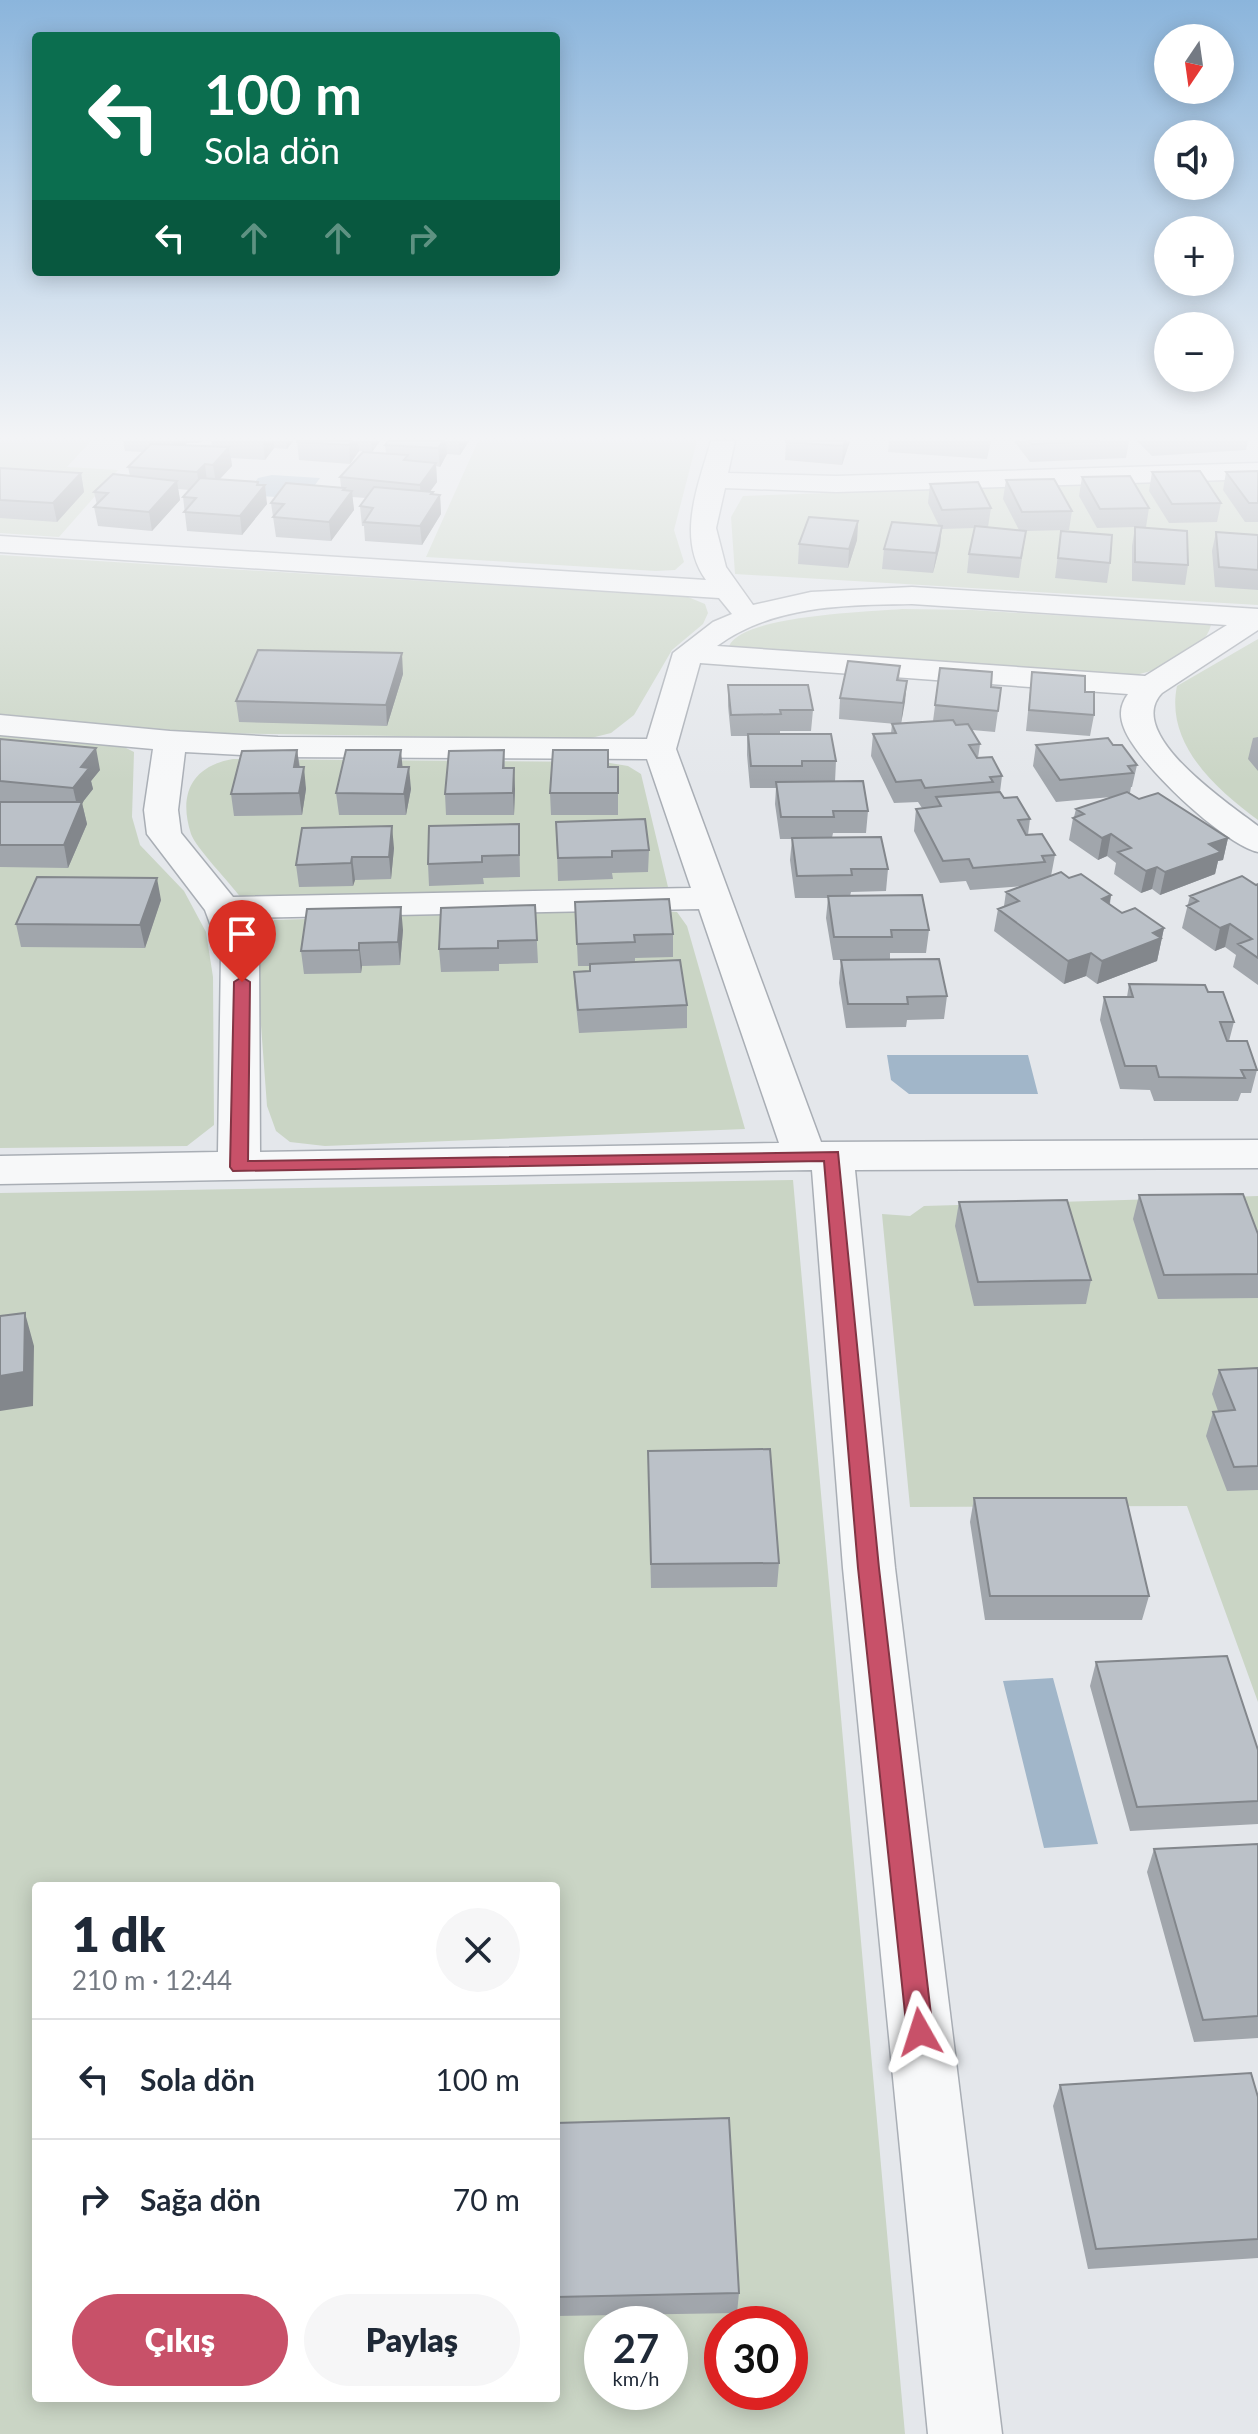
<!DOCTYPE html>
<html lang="tr">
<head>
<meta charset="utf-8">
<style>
  body { margin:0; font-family:Lato,sans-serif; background:#f6f6f7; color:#1f2937; height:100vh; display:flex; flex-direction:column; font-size:30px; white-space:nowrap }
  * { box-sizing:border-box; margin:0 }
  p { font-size:26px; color:#747a83 }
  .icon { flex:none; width:44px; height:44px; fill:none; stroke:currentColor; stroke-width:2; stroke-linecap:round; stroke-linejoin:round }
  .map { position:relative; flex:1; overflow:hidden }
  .panel { position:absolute; left:32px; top:1882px; width:528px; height:520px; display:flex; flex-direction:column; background:#fff; border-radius:8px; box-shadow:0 4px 20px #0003 }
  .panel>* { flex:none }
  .guide { position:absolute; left:32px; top:32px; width:528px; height:244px; border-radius:8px; box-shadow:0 4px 20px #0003; background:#0b6e4f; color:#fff; overflow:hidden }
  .needle { width:52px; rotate:193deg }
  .buttons { position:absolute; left:1154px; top:24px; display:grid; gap:16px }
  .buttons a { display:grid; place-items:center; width:80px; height:80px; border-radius:50%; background:#fff; box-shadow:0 4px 20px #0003; font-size:40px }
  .speed { position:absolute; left:584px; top:2306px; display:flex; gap:16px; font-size:40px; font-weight:700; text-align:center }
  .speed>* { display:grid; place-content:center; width:104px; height:104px; border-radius:50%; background:#fff; box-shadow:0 4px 20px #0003; line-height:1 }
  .speed small { font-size:20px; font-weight:400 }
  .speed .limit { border:12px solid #d22; background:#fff; color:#111 }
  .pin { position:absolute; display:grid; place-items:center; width:68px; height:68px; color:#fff; margin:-82px -34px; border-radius:50% 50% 50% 0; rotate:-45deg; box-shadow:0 0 8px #0007 }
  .pin .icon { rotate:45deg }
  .me { position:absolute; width:88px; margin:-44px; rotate:354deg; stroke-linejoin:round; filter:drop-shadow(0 0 6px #0008) }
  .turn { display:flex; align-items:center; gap:28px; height:168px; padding:0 40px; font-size:36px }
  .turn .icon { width:104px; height:104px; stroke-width:2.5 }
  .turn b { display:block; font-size:56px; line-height:68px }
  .lanes { display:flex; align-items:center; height:76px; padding:0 40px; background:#0003; justify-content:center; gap:40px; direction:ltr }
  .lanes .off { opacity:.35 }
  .round { display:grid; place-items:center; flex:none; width:84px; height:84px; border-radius:42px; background:#f6f6f7 }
  .overview { display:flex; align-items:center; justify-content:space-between; height:136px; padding:0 40px }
  h1 { font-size:48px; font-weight:800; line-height:60px }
  .cta { display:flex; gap:16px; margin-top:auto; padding:16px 40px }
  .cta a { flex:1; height:92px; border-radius:48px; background:#c85169; color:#fff; font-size:32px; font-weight:800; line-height:92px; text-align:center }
  .cta a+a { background:#f6f6f7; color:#1f2937 }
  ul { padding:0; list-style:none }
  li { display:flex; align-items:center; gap:24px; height:120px; padding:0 40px; border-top:2px solid #e0e1e3 }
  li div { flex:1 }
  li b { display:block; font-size:30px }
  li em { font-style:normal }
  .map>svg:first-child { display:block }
  .green { fill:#cad5c5; fill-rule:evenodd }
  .water { fill:#a1b6c9 }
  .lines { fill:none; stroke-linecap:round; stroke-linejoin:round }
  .minor-casing { stroke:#a9aeb5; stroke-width:3 }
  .minor { fill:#f7f8f9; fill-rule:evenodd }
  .wall { fill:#a1a6ac }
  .shaded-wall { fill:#83878c }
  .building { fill:#bbc1c8; stroke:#83878c; stroke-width:2 }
  .route { fill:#c85169; stroke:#823544; stroke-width:2 }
</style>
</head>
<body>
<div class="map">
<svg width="1258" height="2434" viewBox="0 0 1258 2434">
  <rect width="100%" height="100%" fill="#e4e7eb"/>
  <path class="green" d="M0 441H91L67 467 118 470 59 537 0 533Z
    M478 441H697L674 530 684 562 675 570 656 571 426 557Z
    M1258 478V605L735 574 731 517 743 496Z
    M0 555 688 597 705 604 708 613 703 624 672 650 634 715 611 733 587 739 138 732 0 718Z
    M902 609 972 610 1211 625C1204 654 1157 671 1131 676L737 652 729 646C743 615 869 612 902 609Z
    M1258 639V820C1216 789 1165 744 1177 686Z
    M0 733 122 746 134 752 132 817 140 845 184 891 206 932 213 977 214 1125 187 1146 0 1148Z
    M233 759 604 762 628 766 641 774 668 887 242 899C231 884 196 848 191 834 178 794 192 766 233 759Z
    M633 909 677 912 687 926 745 1129 325 1146 290 1142 276 1131 267 1106 256 958 274 920Z
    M793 1180 905 2434H0V1193ZM36 1886H556V2398H36ZM602 2324H670V2392H602ZM722 2324H790V2392H722Z
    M1258 1196V1702L1187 1506 910 1507 882 1214 910 1216 924 1206Z"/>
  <path class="water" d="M272 475 320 478 305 499 245 495 258 478Z
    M887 1055H1028L1038 1094H909L891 1080Z
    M1053 1678 1098 1844 1044 1848 1003 1681Z"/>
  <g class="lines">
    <g class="minor-casing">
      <path id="minor" d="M711 441H735L728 473 836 476 1258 463V479L836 492 725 488 716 528 726 567 753 605 811 592 912 587 1258 609V630L1162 693C1123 733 1229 804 1258 826V852C1223 844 1137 763 1124 728 1119 715 1120 705 1128 694L700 663 676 749 821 1142 1258 1140V1168L855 1170 895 1568 1002 2434H928L843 1568 812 1170 0 1184V1156L218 1152 221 953 205 910 147 834 144 810 153 749 0 735V715L170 731 278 737 647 739 673 653 713 622 732 614 719 598 0 552V536L706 580C676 538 698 486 711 441ZM912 604 1227 625 1145 676 717 646C773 605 845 605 912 604ZM185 752 278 757 647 759 691 888 233 897 181 833 178 810ZM699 909 779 1143 260 1152 259 953 245 918Z"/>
    </g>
    <use href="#minor" class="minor"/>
  </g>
  <path class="wall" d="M123 441H202L199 443H187L184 445 212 447 211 441H293L287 449 274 448 265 460 231 458 232 466 220 479 258 482 267 504 242 535 187 531 183 497 189 490 178 489 180 500 152 531 98 526 94 507 97 505 94 492 130 476 128 467 142 452 125 451Z
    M297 441H380L372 452 359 451 350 464 299 460Z
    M388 441H469L460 455 447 454 440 467 436 466 437 482 430 491 433 492V494L440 495 441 514 422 545 365 541 364 526H362L360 506 366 498 352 497 354 510 331 541 276 537 271 503 341 487 340 477 386 454 385 445Z
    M786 441H850L842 465 785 460Z
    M889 441H991L987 459 888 452Z
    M1014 441H1129L1126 458 1030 462Z
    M1137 441H1248L1246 450 1152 456Z
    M0 468 81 473 84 492 57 522 0 518Z
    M1258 471V522H1245L1223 490 1226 472Z
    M1152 472 1221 503 1217 522 1169 523 1149 491Z
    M1082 477 1149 508 1146 527H1139L1188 565 1185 585 1132 581V546L1135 527 1097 528 1079 496Z
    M1006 480 1072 511 1069 530 1026 531 1019 578 967 573 969 554 975 528 941 529 940 545 933 573 882 569 884 549 939 526 928 503 930 484 991 508 988 527 1019 530 1003 499Z
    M858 521 857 540 848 568 798 564 799 544Z
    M1061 531 1110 563 1107 583 1055 578Z
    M1216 532 1258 535V590L1215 587 1212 551Z
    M900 666 899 680 907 681 901 724 933 721 940 668 991 687 998 711 995 732 972 730 980 744 978 758 1002 776 1000 792 1004 798 1030 819 1028 835 1055 855 1051 876 1069 878 1111 895 1110 904 1122 913 1164 928 1157 961 1097 984 1086 976 1064 984 994 931 998 909 1004 906 1006 892 1023 886 970 890 966 881 940 883 914 831 916 809 922 808 918 802 894 803 871 756 873 734 891 733 892 724H896L839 719 840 698Z
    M1032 672 1085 692 1094 715 1090 736 1026 731Z
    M403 674 387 726 239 722 236 701Z
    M728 685 813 710 811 731H780V734L836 761 835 782 868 811 866 833H833L832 838 888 869 886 891 851 892 850 896 929 930 926 953H890V959L947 996 944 1019 907 1020 906 1027 846 1028 839 983 841 960H833L826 918 828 898H795L790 860 792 839H780L775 804 776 788H750L747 755V736H731L728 706Z
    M1258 737V771L1248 759 1253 738Z
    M0 739 100 770 91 781 93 789 82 803 87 824 68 868 0 867Z
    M1036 745H1113L1137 765 1132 787H1131L1130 793 1139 799 1228 838 1223 860 1218 861 1215 874 1160 895 1152 889 1141 893 1114 874 1116 863 1107 856 1098 860 1069 840 1073 818 1074 817 1076 809 1111 797 1056 802 1033 766Z
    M297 750 300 767 306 789 302 815 234 816 231 794Z
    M504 750 505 768 515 789 514 815H446L445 794Z
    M403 767 411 789 406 815H339L336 793Z
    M608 767H618V815H551L550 793Z
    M556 822 649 850 648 872 612 873 613 879 558 881Z
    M519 824 520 877 483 878 484 884 429 886 428 864Z
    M394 848 391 879 355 880 353 886 299 887 296 865Z
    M1258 884V985L1233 967 1236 955 1225 947 1215 951 1182 928 1190 896Z
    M161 900 145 948 21 947 16 924Z
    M575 902 673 934V957L635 958V962L687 1005V1028L579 1033 575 995 574 972 590 971V966H578Z
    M535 905 538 963 499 964V971L441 972 439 949Z
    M403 930 400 965 362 966 361 973 304 974 301 951Z
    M1129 984 1208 992 1234 1022 1229 1041 1257 1070 1251 1093H1241L1238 1101H1154L1150 1090 1120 1089 1100 1020 1104 997H1127Z
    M1139 1195 1258 1234V1298L1158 1299 1133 1219Z
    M959 1202 1091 1280 1086 1304 974 1306 955 1226Z
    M1258 1368V1490L1227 1491 1206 1436 1213 1412 1218 1411 1212 1394 1219 1370Z
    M648 1451 779 1563 777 1587 651 1588Z
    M974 1498 1149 1596 1142 1620H985L970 1522Z
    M1096 1662 1258 1750V1824L1130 1831 1090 1686Z
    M1258 1844V2038L1194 2042 1147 1872 1154 1849Z
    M1060 2085 1258 2097V2258L1088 2269 1053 2106Z
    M556 2123 739 2293 737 2313 556 2316Z"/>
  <path class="shaded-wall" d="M174 441H186L187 443 176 455Z
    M263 441H274V448L265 460Z
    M286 441H293L287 449Z
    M352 441H358L359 451 350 464 349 445Z
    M371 441H380L372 452Z
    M443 441H446L447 454 440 467 438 448Z
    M459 441H469L460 455Z
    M845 441H850L842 465 843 446Z
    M229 447 232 466 216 483 213 465Z
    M436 463 437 482 421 504 420 485Z
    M205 464 207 482 200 491 197 472Z
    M81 473 84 492 57 522 53 503Z
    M177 481 180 500 152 531 149 512Z
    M258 482 260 492 265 485 267 504 242 535 240 516Z
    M345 488 346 498 352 491 354 510 331 541 329 522Z
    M433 492 434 504 440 495 441 514 422 545 420 526Z
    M858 521 857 540 848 568 849 549Z
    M942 526 940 545 933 573 936 553Z
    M402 653 403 674 387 726 386 705Z
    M907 681 905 702 901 724 903 703Z
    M96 748 100 770 91 781 93 789 82 803 87 824 68 868 64 845 78 810 73 788 81 767Z
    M297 750 300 772 294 767Z
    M401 750 403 772 398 767Z
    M304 767 306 789 302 815 299 793Z
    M409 767 411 789 406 815 404 794Z
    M514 768 515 789 514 815 513 793Z
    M392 826 394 848 391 879 389 857Z
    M1111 834 1107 856 1098 860 1102 838Z
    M1228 838 1223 860 1218 861 1215 874 1160 895 1165 872 1209 844Z
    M352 857 355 880 353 886 351 863Z
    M1157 867 1152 889 1141 893 1146 871Z
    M157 878 161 900 145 948 140 925Z
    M1111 895 1107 917 1102 899Z
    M401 907 403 930 400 965 398 942Z
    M1230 924 1225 947 1215 951 1220 928Z
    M1164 928 1157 961 1097 984 1102 961 1153 933Z
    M359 943 362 966 361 973 359 950Z
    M1091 953 1086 976 1064 984 1068 961Z
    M25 1313 34 1346 33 1406 0 1411V1376Z"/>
  <path class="building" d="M297 441H352L349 445 297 442Z
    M388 441H443L438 448 385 445Z
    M786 441H845L843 446 786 442Z
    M1030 441H1100L1032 444Z
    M151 444 229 447 213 465 205 464 197 472 128 467Z
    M363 452 408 455 404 460 436 463 420 485 340 477Z
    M0 468 81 473 53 503 0 500Z
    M1200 471 1221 503 1172 504 1152 472Z
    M1258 471V503H1249L1226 472Z
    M113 474 177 481 149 512 94 507 108 493 94 492Z
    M1130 476 1149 508 1100 509 1082 477Z
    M200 478 258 482 257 485H265L240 516 184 512 196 498 183 497Z
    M1054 479 1072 511 1022 512 1006 480Z
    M978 482 991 508 942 510 930 484Z
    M286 483 345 488 343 490 352 491 329 522 273 517 284 504 271 503Z
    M374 487 433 492 431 494 440 495 420 526 364 522 373 508 360 506Z
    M809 517 858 521 849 549 799 544Z
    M892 522 942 526 936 553 884 549Z
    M975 526 1026 531 1021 558 969 554Z
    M1135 527 1187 531 1188 565 1135 562Z
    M1061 531 1112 535 1110 563 1058 558Z
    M1216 532 1258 535V570L1219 567Z
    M258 650 402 653 386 705 236 701Z
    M848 661 900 666 897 680 907 681 903 703 840 698Z
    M940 668 992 672 991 687 1001 688 998 711 935 705Z
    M1032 672 1085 676V692H1094V715L1029 710Z
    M728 685H808L813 710H780L781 714 731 715Z
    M953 720 956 725 968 724 980 744 969 745 977 758 992 757 1002 776 990 777 993 782 925 788 921 780 896 782 873 734 896 733 892 724Z
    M748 734H831L836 761H802V766H751Z
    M1108 738 1113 745H1122L1137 765 1128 766 1133 773 1060 780 1036 745Z
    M0 739 96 748 81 767 89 768 73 788 0 781Z
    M297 750 294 767H304L299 793 231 794 242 751Z
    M346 750H401L398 767H409L404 794 336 793Z
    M504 750 503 768H514L513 793 445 794 449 751Z
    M553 750H608V767H618V793H550Z
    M863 781 868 811H833L834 817H781L776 782Z
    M1000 792 1004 798 1017 797 1030 819 1018 820 1026 835 1042 834 1055 855 1042 856 1045 862 973 868 969 859 943 861 916 809 941 806 936 797Z
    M1127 792 1139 799 1158 793 1228 838 1209 844 1221 852 1165 872 1157 867 1146 871 1118 852 1131 848 1111 834 1102 838 1073 818 1084 814 1076 809Z
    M0 802H82L64 845H0Z
    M645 819 649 850 612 851V857L558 858 556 822Z
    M519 824V855L482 856V862L428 864 429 826Z
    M392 826 389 857H352L351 863 296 865 302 828Z
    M881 837 888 869H851L852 875 797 876 792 838Z
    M1061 872 1069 878 1081 874 1111 895 1102 899 1122 913 1135 908 1164 928 1153 933 1161 938 1102 961 1091 953 1068 961 998 909 1019 901 1006 892Z
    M1242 876 1256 885 1258 884V958L1238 944 1252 939 1230 924 1220 928 1187 906 1198 901 1190 896Z
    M37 877 157 878 140 925 16 924Z
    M922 895 929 930H891L892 937H834L828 896Z
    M669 899 673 934 634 935 635 942 577 944 575 902Z
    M535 905 537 940 498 941V948L439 949 441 908Z
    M401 907 398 942 359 943V950L301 951 307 909Z
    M939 959 947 996 907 997 908 1004H848L841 960Z
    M680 960 687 1005 578 1010 574 972 590 971V964Z
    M1129 984 1205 985 1208 992H1223L1234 1022H1220L1227 1041H1247L1257 1070H1241L1245 1078 1159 1077 1156 1066H1125L1104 997H1133Z
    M1243 1194 1258 1234V1274L1164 1275 1139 1195Z
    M1067 1200 1091 1280 978 1282 959 1202Z
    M25 1313 24 1372 0 1376V1316Z
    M1258 1368V1466L1234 1467 1213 1412 1235 1410 1219 1370Z
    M770 1449 779 1563 651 1564 648 1451Z
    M974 1498H1126L1149 1596H990Z
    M1227 1656 1258 1750V1801L1137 1807 1096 1662Z
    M1258 1844V2016L1203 2020 1154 1849Z
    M1251 2073 1258 2097V2239L1096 2249 1060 2085Z
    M729 2118 739 2293 556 2297V2123Z"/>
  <linearGradient id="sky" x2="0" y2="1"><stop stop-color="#8bb5dc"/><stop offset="0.56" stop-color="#f3f4f6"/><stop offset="1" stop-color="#f3f4f6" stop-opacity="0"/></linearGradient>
  <rect width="1258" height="781" fill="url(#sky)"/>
  <path class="route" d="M242 977 250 982 248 1161 838 1152 879 1568 933 2032 930 2041 920 2045 911 2041 907 2032 858 1568 824 1161 233 1171 230 1167 234 982Z"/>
</svg>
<div class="buttons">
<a><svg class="needle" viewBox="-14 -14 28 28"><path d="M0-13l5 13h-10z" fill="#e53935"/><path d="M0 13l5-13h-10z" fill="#747a83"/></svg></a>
<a><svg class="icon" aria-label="sound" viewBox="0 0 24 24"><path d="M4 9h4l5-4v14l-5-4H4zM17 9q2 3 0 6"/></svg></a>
<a>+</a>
<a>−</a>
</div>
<div class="speed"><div>27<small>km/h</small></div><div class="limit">30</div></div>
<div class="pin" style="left:242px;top:982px;background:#d93025"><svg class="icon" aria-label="arrive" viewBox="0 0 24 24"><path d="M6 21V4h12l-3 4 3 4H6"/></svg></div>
<svg class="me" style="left:920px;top:2032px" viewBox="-20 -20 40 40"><path d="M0-17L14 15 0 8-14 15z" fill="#c85169" stroke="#fff" stroke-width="4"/></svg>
<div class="guide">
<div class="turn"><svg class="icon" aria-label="left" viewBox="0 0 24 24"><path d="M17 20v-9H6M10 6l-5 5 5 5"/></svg><div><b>100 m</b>Sola dön</div></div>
<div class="lanes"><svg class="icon" aria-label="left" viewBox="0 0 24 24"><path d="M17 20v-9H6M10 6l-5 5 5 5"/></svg><svg class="icon off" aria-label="ahead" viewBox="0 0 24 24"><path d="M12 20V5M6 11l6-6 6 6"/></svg><svg class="icon off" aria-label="ahead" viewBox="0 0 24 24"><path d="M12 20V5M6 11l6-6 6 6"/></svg><svg class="icon off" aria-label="right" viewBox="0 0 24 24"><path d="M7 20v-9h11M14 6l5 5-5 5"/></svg></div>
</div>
<section class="panel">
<div class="overview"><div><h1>1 dk</h1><p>210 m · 12:44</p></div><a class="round"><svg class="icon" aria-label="close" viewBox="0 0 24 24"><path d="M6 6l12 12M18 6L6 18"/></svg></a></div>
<ul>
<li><svg class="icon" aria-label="left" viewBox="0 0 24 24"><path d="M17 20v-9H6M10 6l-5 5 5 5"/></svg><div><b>Sola dön</b></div><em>100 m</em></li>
<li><svg class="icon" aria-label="right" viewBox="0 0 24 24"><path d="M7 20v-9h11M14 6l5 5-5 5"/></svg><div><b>Sağa dön</b></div><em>70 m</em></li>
</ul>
<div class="cta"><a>Çıkış</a><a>Paylaş</a></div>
</section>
</div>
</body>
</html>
